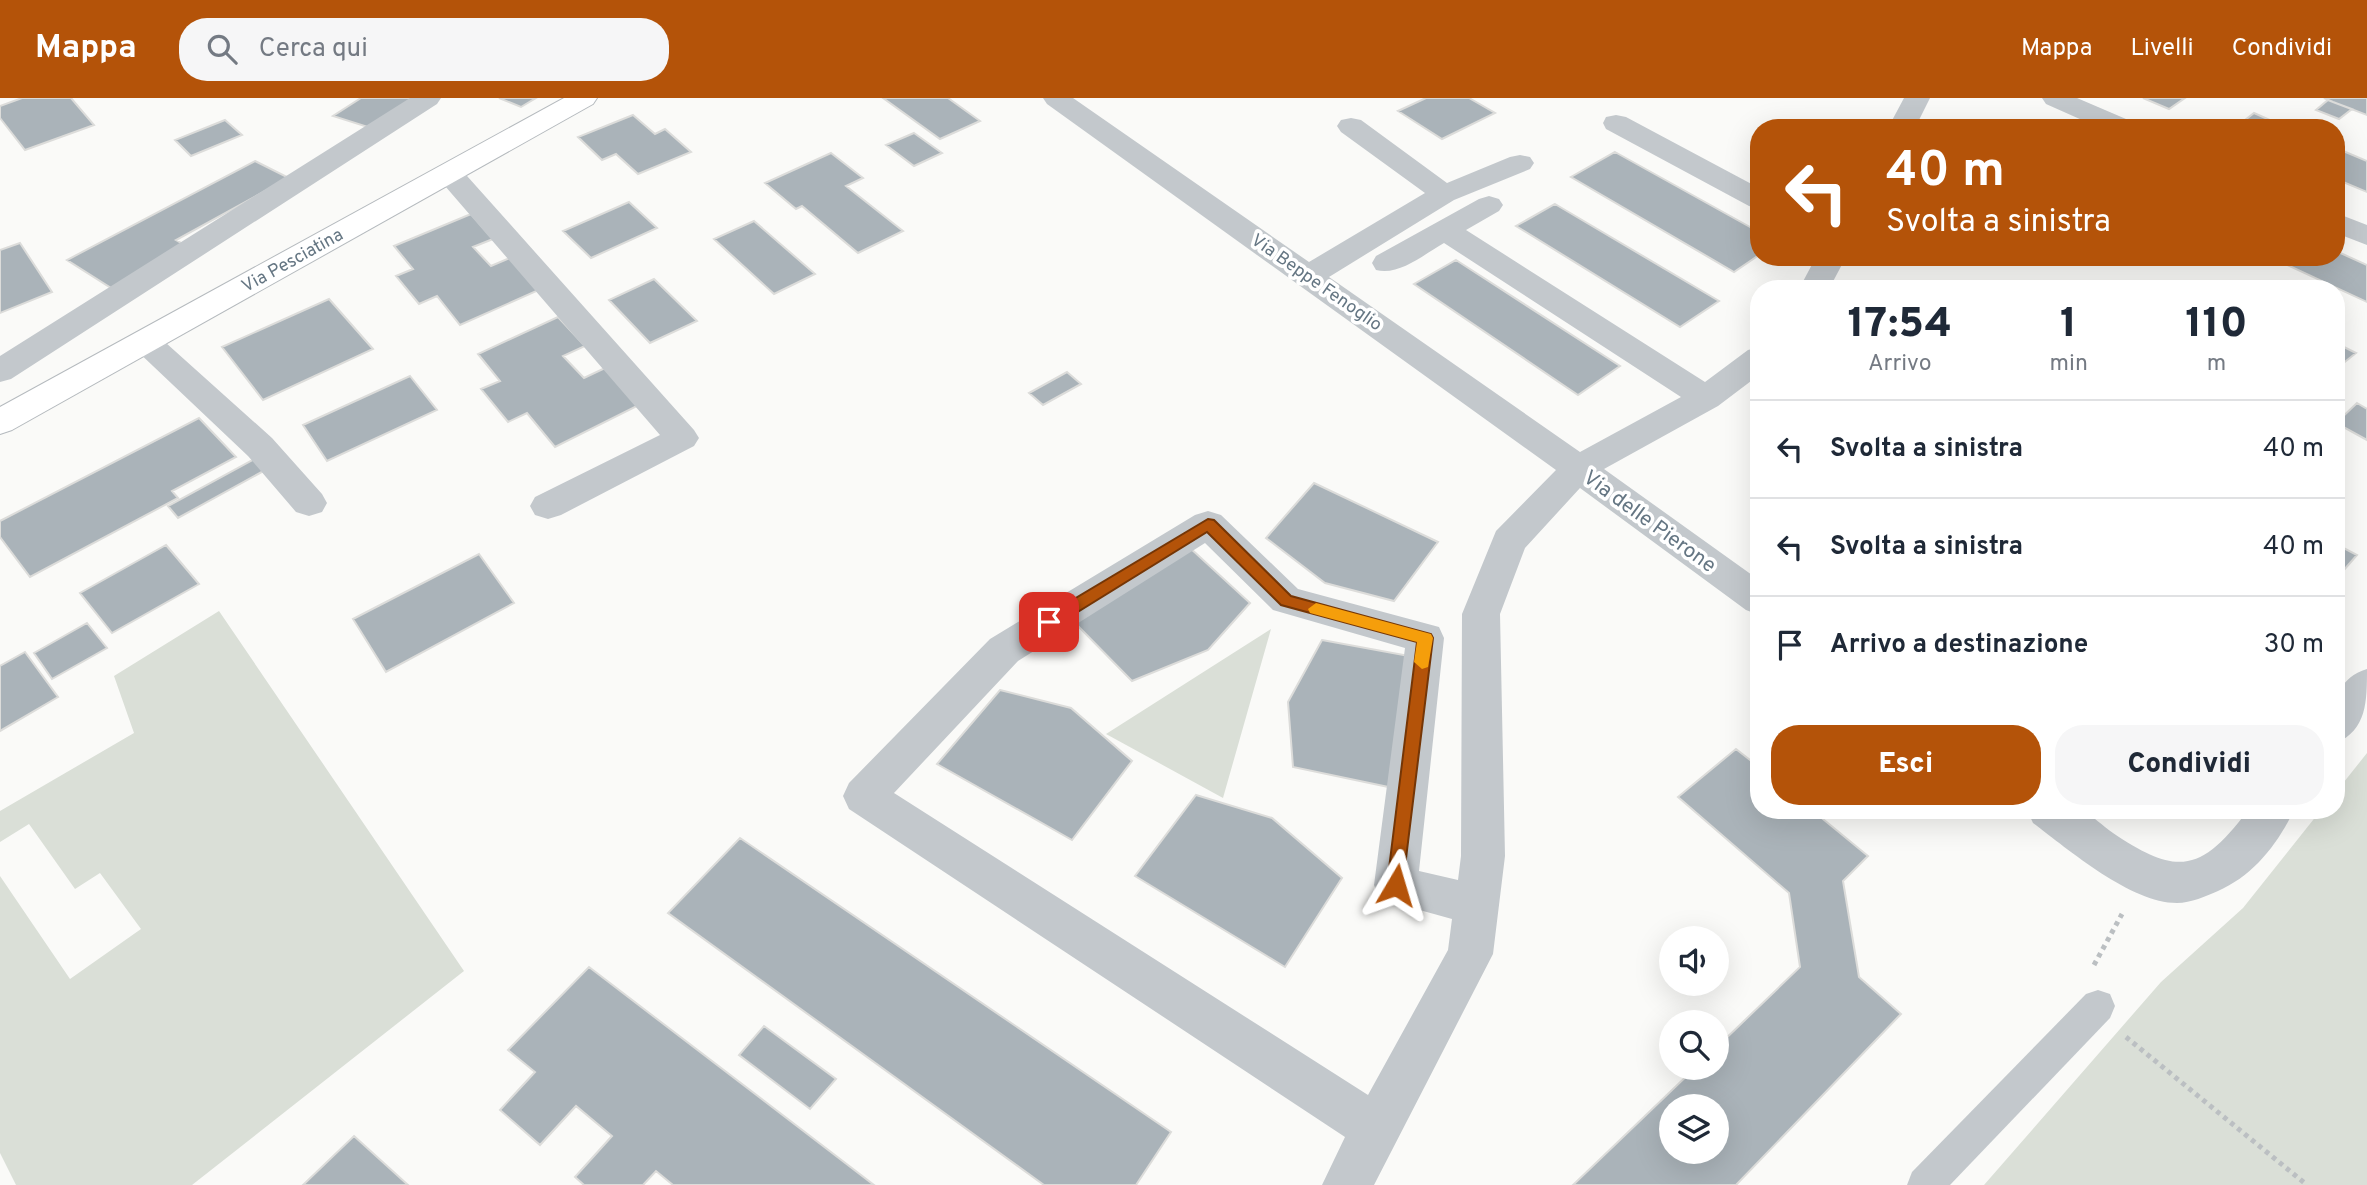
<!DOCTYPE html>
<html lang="it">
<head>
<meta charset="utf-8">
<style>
  body { margin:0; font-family:Overpass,sans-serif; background:#f6f6f7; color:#1f2937; height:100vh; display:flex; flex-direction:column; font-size:26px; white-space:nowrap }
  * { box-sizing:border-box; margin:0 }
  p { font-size:23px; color:#747a83 }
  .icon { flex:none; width:38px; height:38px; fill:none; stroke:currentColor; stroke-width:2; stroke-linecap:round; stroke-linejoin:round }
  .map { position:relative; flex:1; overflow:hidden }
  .details { position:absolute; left:1750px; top:182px; width:595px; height:539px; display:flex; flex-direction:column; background:#fff; border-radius:28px; box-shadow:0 7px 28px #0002 }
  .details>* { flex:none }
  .guide { position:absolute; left:1750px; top:21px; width:595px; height:147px; border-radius:28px; box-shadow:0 7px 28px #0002; background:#b45309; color:#fff; overflow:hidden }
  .fabs { position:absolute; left:1659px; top:828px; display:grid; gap:14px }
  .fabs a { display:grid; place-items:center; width:70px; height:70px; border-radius:50%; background:#fff; box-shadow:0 7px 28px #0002; font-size:35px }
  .pin { position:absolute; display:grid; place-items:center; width:60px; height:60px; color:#fff; margin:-30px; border-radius:14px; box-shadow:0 4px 10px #0006 }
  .me { position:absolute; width:77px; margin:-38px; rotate:7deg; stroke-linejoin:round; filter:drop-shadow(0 0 5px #0008) }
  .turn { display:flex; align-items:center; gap:24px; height:147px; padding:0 21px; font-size:32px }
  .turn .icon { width:91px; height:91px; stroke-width:2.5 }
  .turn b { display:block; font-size:49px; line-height:60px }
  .eta { display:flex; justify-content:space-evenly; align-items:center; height:119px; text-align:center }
  .eta b { font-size:42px; font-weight:800; line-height:49px }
  .cta { display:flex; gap:14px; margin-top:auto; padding:14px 21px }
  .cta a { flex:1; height:80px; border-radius:28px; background:#b45309; color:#fff; font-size:28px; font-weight:800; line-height:80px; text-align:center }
  .cta a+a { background:#f6f6f7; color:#1f2937 }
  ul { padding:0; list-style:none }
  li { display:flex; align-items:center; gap:21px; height:98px; padding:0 21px; border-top:2px solid #e0e1e3 }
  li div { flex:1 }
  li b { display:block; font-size:26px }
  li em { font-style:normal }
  header { display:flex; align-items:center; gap:42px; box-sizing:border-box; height:98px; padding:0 35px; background:#b45309; color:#fff }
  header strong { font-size:33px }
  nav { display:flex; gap:38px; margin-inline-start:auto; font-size:24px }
  .search { width:490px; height:63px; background:#f6f6f7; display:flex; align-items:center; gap:18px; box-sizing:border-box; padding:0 24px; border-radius:28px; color:#747a83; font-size:26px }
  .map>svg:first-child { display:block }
  .green { fill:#dadfd7 }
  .building { fill:#aab3b9; stroke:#dcdcda; stroke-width:2; fill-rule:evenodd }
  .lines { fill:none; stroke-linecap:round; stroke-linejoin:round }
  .primary-casing { stroke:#b5babe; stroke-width:2 }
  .path { stroke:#bbbfc2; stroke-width:5; stroke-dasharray:4.5 4.5; stroke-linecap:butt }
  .service { fill:#c3c8cc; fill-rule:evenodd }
  .minor { fill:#c3c8cc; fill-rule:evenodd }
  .primary { fill:#fff; fill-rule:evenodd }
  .route { fill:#b45309; stroke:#753606; stroke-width:2 }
  .slow { fill:#f59e0b }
  .labels { text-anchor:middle; stroke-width:7; stroke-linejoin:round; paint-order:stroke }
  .far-street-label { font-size:18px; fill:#657683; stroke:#fff }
  .street-label { font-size:21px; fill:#657683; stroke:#fff }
</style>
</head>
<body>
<header>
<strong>Mappa</strong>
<div class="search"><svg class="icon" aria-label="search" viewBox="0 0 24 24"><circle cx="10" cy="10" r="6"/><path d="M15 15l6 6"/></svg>Cerca qui</div>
<nav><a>Mappa</a><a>Livelli</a><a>Condividi</a></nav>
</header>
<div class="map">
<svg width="2367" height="1087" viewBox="0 0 2367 1087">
  <rect width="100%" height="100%" fill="#fafaf8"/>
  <path class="green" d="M219 513 464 873 192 1087H16L0 1055V778L70 881 141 831 100 775 75 791 29 726 0 744V713L134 635 114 578Z
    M1271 531 1223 700 1106 636Z
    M2367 655V1087H1984L2161 884 2243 810 2321 712H2336V694Z"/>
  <path class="building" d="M22 0H71L94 27 25 52 0 20V8Z
    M361 0H422L374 31 333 18Z
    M499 0H536L521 9Z
    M883 0H948L980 23 940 41Z
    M1426 0H1469L1495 15 1442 41 1398 13Z
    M2143 0H2185L2169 11Z
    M2324 0H2367V17L2333 4Z
    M2328 2 2333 4 2352 11 2339 21 2316 12Z
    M2254 15 2288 30H2235Z
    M633 17 655 36 665 31 691 54 638 76 616 56 602 62 578 39Z
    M225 22 242 37 191 58 175 42Z
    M914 35 942 55 914 68 886 47Z
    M2336 50 2367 63V94L2336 81Z
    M1615 54 1759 134V157L1734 174 1571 79Z
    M831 55 863 80 846 88 903 133 858 155 802 108 796 111 765 85Z
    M255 63 289 80 176 142 195 153 119 195 67 162Z
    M629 104 657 130 591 160 563 133Z
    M1555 106 1719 203 1680 229 1516 128Z
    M471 116 493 141 473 149 491 168 512 159 541 191 460 227 437 198 419 206 396 178 413 171 394 148Z
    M754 123 815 176 774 196 714 141Z
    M20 145 52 194 0 215V152Z
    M2336 153 2367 167V204L2270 159H2336Z
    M1456 162 1620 268 1578 297 1414 186Z
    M654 181 697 223 650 245 609 202Z
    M329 201 373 251 263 302 222 249Z
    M558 219 585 248 563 258 584 280 605 270 639 307 555 349 527 315 508 324 481 291 500 283 478 256Z
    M2336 245 2356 255 2336 271Z
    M1067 274 1081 286 1043 307 1029 295Z
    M410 278 437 312 327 363 303 327Z
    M2357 305 2367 311V342L2336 325Z
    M199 320 236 359 172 393 178 400 30 479 0 439V423Z
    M258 359 269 370 178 420 168 408Z
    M1314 385 1438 444 1394 503 1325 485 1266 440Z
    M2336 446 2357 457 2336 481Z
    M166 447 199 486 112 535 80 495Z
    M1189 449 1250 505 1208 552 1132 583 1072 522Z
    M479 456 514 505 386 574 353 521Z
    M87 525 107 550 52 581 34 555Z
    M1322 542 1420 560 1398 691 1293 669 1288 604Z
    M25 554 58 599 0 633V568Z
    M1000 592 1071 610 1132 663 1072 742 937 666Z
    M1736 651 1759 669V712H1812L1868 758 1843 783 1859 879 1901 916 1736 1087H1573L1695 970H1717V949L1800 869 1789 795 1678 699ZM1671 1008H1717V1054H1671Z
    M1196 697 1272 720 1342 780 1285 869 1135 778Z
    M740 740 1171 1034 1136 1087H1044L668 815Z
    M589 869 874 1087H673L656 1073 643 1087H584L575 1079 612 1038 576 1008 540 1047 500 1012 535 974 508 952Z
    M764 928 836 981 810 1011 739 957Z
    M354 1038 408 1087H303Z"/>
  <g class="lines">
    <g class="primary-casing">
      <path id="primary" d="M564 0H597L593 6 12 332 0 336V309Z"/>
    </g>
    <path class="path" d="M2094 867 2122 816
      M2126 939 2307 1087"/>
    <path class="service" d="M2098 892 2110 896 2115 908 2110 920 1950 1087H1907L1912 1074 2086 896Z"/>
    <path class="minor" d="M410 0H441L437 6 11 281 0 284V258Z
      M1043 0H1073L1309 164 1425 95 1341 34 1337 28 1341 22 1351 20 1361 22 1447 85 1510 59 1520 57 1530 59 1534 65 1530 71 1454 102 1329 179 1580 354 1681 299 1444 145C1424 156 1400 178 1376 172L1372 165 1376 158 1479 101 1489 98 1499 101 1503 107 1499 113 1466 132 1705 284 1748 252 1759 249V277L1718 308 1604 371 1759 482V517L1746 512 1580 390 1525 450 1500 516 1505 758 1493 856 1374 1087H1322L1345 1039 849 711 843 698 849 685 990 541 1195 417 1208 413 1221 417 1298 491 1439 529 1444 540 1419 773 1458 782 1461 758 1462 516 1496 433 1556 372 1047 6ZM1205 445 1273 512 1405 550 1374 787 1380 801 1452 821 1448 852 1368 997 894 695 1018 563Z
      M1904 0H1930L1915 30H1888Z
      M2042 0H2077L2133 24 2136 30H2100L2046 6Z
      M1616 17 1626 19 1759 90V111L1749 108 1606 31 1603 25 1606 19Z
      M449 67 459 69 694 332 699 340 694 348 561 417 548 421 535 417 530 408 535 399 660 337 439 81 435 75 439 69Z
      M2336 115 2367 127V147L2336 135Z
      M1816 159H1846L1829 191H1799Z
      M145 233 156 236 272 340 322 396 327 405 322 414 309 418 296 414 248 358 134 250 129 243 134 236Z
      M2367 571C2367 603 2367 632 2336 645 2336 612 2330 583 2367 571Z
      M2027 712C2040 712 2070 708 2082 713 2092 717 2103 728 2113 735 2177 778 2201 775 2248 712H2294C2278 746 2253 778 2218 793 2206 798 2191 805 2177 805 2131 805 2069 752 2033 725Z"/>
    <use href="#primary" class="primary"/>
  </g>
  <path class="route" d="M1208 421 1214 422 1291 498 1431 536 1433 540 1402 793 1396 795 1389 793 1387 787 1417 544 1281 507 1207 434 1055 528H1044L1041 524 1044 519Z"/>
  <path class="slow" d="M1316 505 1431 536 1433 540 1428 569 1422 571 1414 564 1417 544 1310 515 1308 511Z"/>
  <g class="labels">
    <g class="far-street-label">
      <text transform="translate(292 162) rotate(-29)" y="6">Via Pesciatina</text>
      <text transform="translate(1317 184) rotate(35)" y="6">Via Beppe Fenoglio</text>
    </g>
    <g class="street-label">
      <text transform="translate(1650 423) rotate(36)" y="7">Via delle Pierone</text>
    </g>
  </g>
</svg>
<div class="fabs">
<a><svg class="icon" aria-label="sound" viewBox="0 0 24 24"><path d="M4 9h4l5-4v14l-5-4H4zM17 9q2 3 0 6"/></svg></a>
<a><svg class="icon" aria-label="search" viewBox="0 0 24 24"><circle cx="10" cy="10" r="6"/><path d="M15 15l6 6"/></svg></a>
<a><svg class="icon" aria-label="layers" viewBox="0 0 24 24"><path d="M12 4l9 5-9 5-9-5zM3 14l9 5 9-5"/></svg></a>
</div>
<div class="pin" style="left:1049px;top:524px;background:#d93025"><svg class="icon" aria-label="arrive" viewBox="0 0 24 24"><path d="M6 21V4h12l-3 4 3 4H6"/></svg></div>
<svg class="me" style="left:1396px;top:787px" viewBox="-20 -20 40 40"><path d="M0-17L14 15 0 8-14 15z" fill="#b45309" stroke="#fff" stroke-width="4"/></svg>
<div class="guide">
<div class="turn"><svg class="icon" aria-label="left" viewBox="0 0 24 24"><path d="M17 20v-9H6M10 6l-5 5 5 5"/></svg><div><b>40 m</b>Svolta a sinistra</div></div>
</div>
<section class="details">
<div class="eta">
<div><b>17:54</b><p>Arrivo</p></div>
<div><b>1</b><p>min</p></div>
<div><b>110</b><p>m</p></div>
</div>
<ul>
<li><svg class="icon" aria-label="left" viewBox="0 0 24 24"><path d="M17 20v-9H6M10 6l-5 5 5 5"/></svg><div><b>Svolta a sinistra</b></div><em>40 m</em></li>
<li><svg class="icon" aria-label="left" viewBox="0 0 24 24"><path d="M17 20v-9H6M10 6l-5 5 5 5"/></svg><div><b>Svolta a sinistra</b></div><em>40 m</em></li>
<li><svg class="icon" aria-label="arrive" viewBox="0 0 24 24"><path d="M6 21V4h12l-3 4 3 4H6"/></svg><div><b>Arrivo a destinazione</b></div><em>30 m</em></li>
</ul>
<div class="cta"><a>Esci</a><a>Condividi</a></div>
</section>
</div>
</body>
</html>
